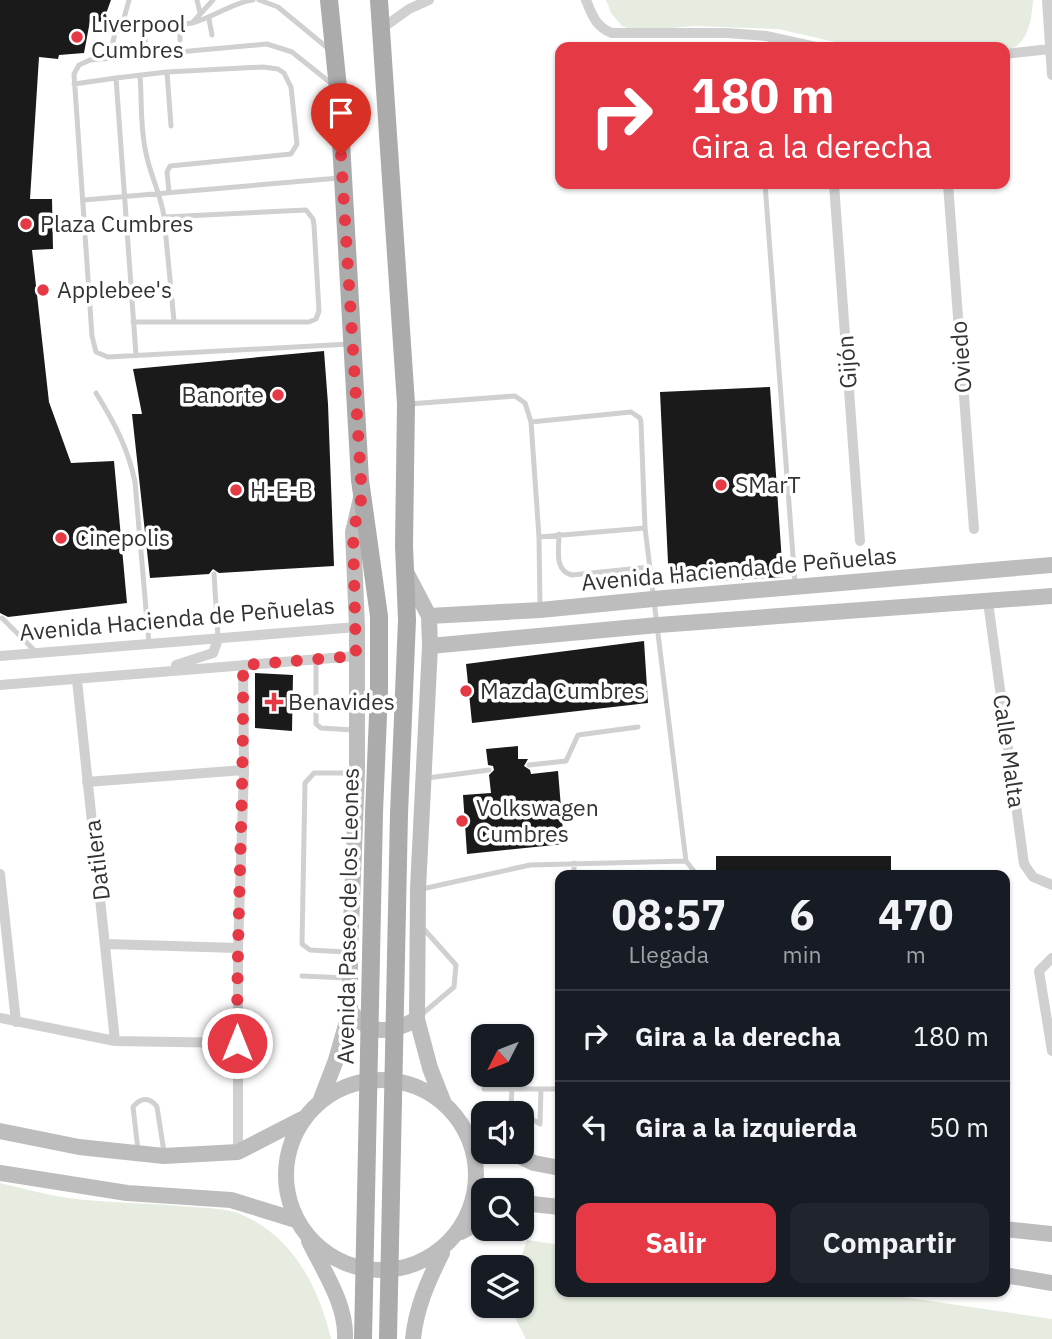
<!DOCTYPE html>
<html lang="es">
<head>
<meta charset="utf-8">
<style>
  body { margin:0; font-family:"IBM Plex Sans",sans-serif; background:#20242c; color:#f1f3f6; height:100vh; display:flex; flex-direction:column; font-size:26px; white-space:nowrap }
  * { box-sizing:border-box; margin:0 }
  p { font-size:23px; color:#9ea1a6 }
  .icon { flex:none; width:38px; height:38px; fill:none; stroke:currentColor; stroke-width:2; stroke-linecap:round; stroke-linejoin:round }
  .map { position:relative; flex:1; overflow:hidden }
  .details { position:absolute; left:555px; top:870px; width:455px; height:427px; display:flex; flex-direction:column; background:#171b24; border-radius:14px; box-shadow:0 2px 5px #0004 }
  .details>* { flex:none }
  .hud { position:absolute; left:555px; top:42px; width:455px; height:147px; border-radius:14px; box-shadow:0 2px 5px #0004; background:#e63946; color:#fff; overflow:hidden }
  .needle { width:46px; rotate:228deg }
  .controls { position:absolute; left:471px; top:1024px; display:grid; gap:14px }
  .controls a { display:grid; place-items:center; width:63px; height:63px; border-radius:14px; background:#171b24; box-shadow:0 2px 5px #0004; font-size:35px }
  .pin { position:absolute; display:grid; place-items:center; width:60px; height:60px; color:#fff; margin:-72px -30px; border-radius:50% 50% 50% 0; rotate:-45deg; box-shadow:0 0 7px #0007 }
  .pin .icon { rotate:45deg }
  .me { position:absolute; width:77px; margin:-38px; rotate:0deg; stroke-linejoin:round; filter:drop-shadow(0 0 5px #0008) }
  .turn { display:flex; align-items:center; gap:24px; height:147px; padding:0 21px; font-size:32px }
  .turn .icon { width:91px; height:91px; stroke-width:2.5 }
  .turn b { display:block; font-size:49px; line-height:60px }
  .eta { display:flex; justify-content:space-evenly; align-items:center; height:119px; text-align:center }
  .eta b { font-size:42px; font-weight:700; line-height:49px }
  .cta { display:flex; gap:14px; margin-top:auto; padding:14px 21px }
  .cta a { flex:1; height:80px; border-radius:14px; background:#e63946; color:#fff; font-size:28px; font-weight:700; line-height:80px; text-align:center }
  .cta a+a { background:#20242c; color:#f1f3f6 }
  ul { padding:0; list-style:none }
  li { display:flex; align-items:center; gap:21px; height:91px; padding:0 21px; border-top:2px solid #363941 }
  li div { flex:1 }
  li b { display:block; font-size:26px }
  li em { font-style:normal }
  .map>svg:first-child { display:block }
  .green { fill:#e6ecdf }
  .building { fill:#1a1a1a }
  .lines { fill:none; stroke-linecap:round; stroke-linejoin:round }
  .lane { stroke:#d0d0d0; stroke-width:5 }
  .street { stroke:#d0d0d0; stroke-width:10 }
  .secondary { stroke:#bdbdbd; stroke-width:16 }
  .primary { stroke:#ababab; stroke-width:18 }
  .route { stroke:#e63946; stroke-width:12; stroke-dasharray:0 21.6 }
  .poi-dot { fill:#e63946; stroke:#fff; stroke-width:2.5 }
  .labels { text-anchor:middle; stroke-width:7; stroke-linejoin:round; paint-order:stroke }
  .poi-label { font-size:23px; fill:#333; stroke:#fff; text-anchor:start }
  .street-label { font-size:23px; fill:#333; stroke:#fff }
</style>
</head>
<body>
<div class="map">
<svg width="1052" height="1339" viewBox="0 0 1052 1339">
  <rect width="100%" height="100%" fill="#fff"/>
  <path class="green" d="M606 0H1033C1032 18 1028 48 1005 50L1004 47H857L778 29 694 26 635 31 622 26 611 13Z
    M0 1183C22 1188 46 1195 68 1198 109 1203 151 1203 192 1207 207 1208 225 1208 240 1214 292 1235 319 1287 331 1339H0Z
    M527 1240 560 1245V1292H869L1052 1319V1339H526L509 1306H522V1267H518Z"/>
  <path class="building" d="M0 0H111L103 22 90 21 84 53 59 55 58 59 39 57 30 199H52L53 249 32 250 49 402 71 463 114 461 127 603 8 617 0 613Z
    M324 351 328 404 334 566 219 573 213 569 209 574 150 578 132 414H142L133 369Z
    M770 387 783 577 669 584 660 392Z
    M644 641 648 703 472 723 466 664Z
    M255 673 293 675 292 731 255 728Z
    M518 746V759H528L524 766 530 770 531 774 558 771 564 844 467 854 463 795 491 793 489 775 494 770 493 766 488 765 486 749Z
    M716 856H891V875H716Z"/>
  <g class="lines">
    <path class="lane" d="M129 0 124 18 130 27 138 30 192 23 213 0
      M197 0 200 13
      M259 0 278 7 330 50
      M209 19 212 35
      M192 23C213 18 233 2 253 0
      M180 40V24
      M145 43 146 29
      M112 46 115 33 127 23
      M167 72 171 126
      M116 78 167 72 263 67 278 69 284 73 291 87 297 144 291 154 170 166 167 172 169 192
      M74 84 116 78 136 355
      M332 84 292 52 267 44 90 60 79 65 74 74 92 336 96 352 108 357 350 344
      M765 184 795 583
      M84 200 339 178
      M164 217 174 321
      M133 322H309L316 319 319 311 314 225 313 219 306 210 164 217C161 194 150 175 146 153 140 128 142 101 140 75
      M96 393C114 422 128 448 135 482L149 644
      M409 404 515 396 525 403 531 422
      M559 534C559 550 554 571 572 575L650 567
      M539 537 645 528
      M214 574 218 637
      M540 606 539 537 531 422 631 412 640 418 641 422 645 528 686 861 697 875
      M2 618 37 653
      M316 660V724L321 728 353 730
      M529 765 566 761 578 735 638 727
      M427 778 489 770
      M574 863V875
      M422 889 530 865 686 861
      M346 952 310 950 302 944 305 783 314 773H355
      M302 976 347 978
      M421 1015 454 987 456 965 422 927
      M484 1089H560
      M512 1089 511 1106 540 1124 541 1089
      M138 1150 133 1107C141 1097 150 1097 157 1107L164 1152"/>
    <path class="street" d="M586 0C592 15 596 27 612 33H727L766 36 816 47
      M1047 0 1052 75
      M381 29 409 9 429 0
      M1004 54 1050 49
      M834 184 860 541
      M948 184 974 529
      M988 602 1024 864 1033 877 1052 885
      M0 656 357 627
      M176 665 213 653 218 639
      M77 680 115 1041
      M0 685 357 656
      M87 782 244 770
      M0 874 16 1022
      M106 944 238 948
      M1052 958 1039 971 1052 1051
      M0 1018 115 1041 237 1043
      M238 1152V948L244 770 243 665"/>
    <path class="secondary" d="M406 572 429 616 430 646 418 889 417 1019 430 1068 443 1101
      M429 616 540 610 653 599 1052 565
      M430 646 658 625 1052 596
      M350 1011C371 1036 390 1034 417 1019
      M286 1175a95 95 0 1 1 190 0a95 95 0 1 1-190 0Z
      M321 1099 336 1060 350 1011V952L357 773V627L353 532 361 498
      M0 1131 79 1147 164 1156 238 1152 302 1119
      M511 1152 534 1163 560 1168
      M0 1173 127 1193 231 1200 296 1220
      M522 1207 532 1204 560 1207
      M1004 1229 1052 1234
      M461 1232 483 1220
      M309 1241C323 1270 347 1305 345 1339
      M1004 1275 1052 1283
      M413 1339C416 1308 428 1281 442 1253"/>
    <path class="primary" d="M329 0 338 88 360 480 379 616V691L374 813 363 1339
      M379 0 406 404 404 546 407 620 399 814 388 1339"/>
  </g>
  <g class="lines">
    <path class="route" d="M237 1043C237 917 244 791 243 665L356 656 353 532 362 496 341 155"/>
  </g>
  <g class="poi-dot">
    <circle cx="77" cy="37" r="7"/>
    <circle cx="26" cy="224" r="7"/>
    <circle cx="43" cy="290" r="7"/>
    <circle cx="278" cy="395" r="7"/>
    <circle cx="721" cy="485" r="7"/>
    <circle cx="236" cy="490" r="7"/>
    <circle cx="61" cy="538" r="7"/>
    <circle cx="466" cy="691" r="7"/>
    <path d="M270.5 691.5h7v7h7v7h-7v7h-7v-7h-7v-7h7z"/>
    <circle cx="462" cy="821" r="7"/>
  </g>
  <g class="labels">
    <g class="poi-label">
      <text x="91" y="32">Liverpool<tspan x="91" dy="26">Cumbres</tspan></text>
      <text x="40" y="232">Plaza Cumbres</text>
      <text x="57" y="298">Applebee's</text>
      <text x="264" y="403" text-anchor="end">Banorte</text>
      <text x="735" y="493">SMarT</text>
      <text x="250" y="498">H-E-B</text>
      <text x="75" y="546">Cinepolis</text>
      <text x="480" y="699">Mazda Cumbres</text>
      <text x="288" y="710">Benavides</text>
      <text x="476" y="816">Volkswagen<tspan x="476" dy="26">Cumbres</tspan></text>
    </g>
    <g class="street-label">
      <text transform="translate(961 357) rotate(-94)" y="8">Oviedo</text>
      <text transform="translate(847 362) rotate(-94)" y="8">Gijón</text>
      <text transform="translate(739 569) rotate(-5)" y="8">Avenida Hacienda de Peñuelas</text>
      <text transform="translate(177 619) rotate(-5)" y="8">Avenida Hacienda de Peñuelas</text>
      <text transform="translate(1009 751) rotate(82)" y="8">Calle Malta</text>
      <text transform="translate(97 860) rotate(-97)" y="8">Datilera</text>
      <text transform="translate(348 916) rotate(-89)" y="8">Avenida Paseo de los Leones</text>
    </g>
  </g>
</svg>
<div class="controls">
<a><svg class="needle" viewBox="-14 -14 28 28"><path d="M0-13l5 13h-10z" fill="#e53935"/><path d="M0 13l5-13h-10z" fill="#9ea1a6"/></svg></a>
<a><svg class="icon" aria-label="sound" viewBox="0 0 24 24"><path d="M4 9h4l5-4v14l-5-4H4zM17 9q2 3 0 6"/></svg></a>
<a><svg class="icon" aria-label="search" viewBox="0 0 24 24"><circle cx="10" cy="10" r="6"/><path d="M15 15l6 6"/></svg></a>
<a><svg class="icon" aria-label="layers" viewBox="0 0 24 24"><path d="M12 4l9 5-9 5-9-5zM3 14l9 5 9-5"/></svg></a>
</div>
<div class="pin" style="left:341px;top:155px;background:#d93025"><svg class="icon" aria-label="arrive" viewBox="0 0 24 24"><path d="M6 21V4h12l-3 4 3 4H6"/></svg></div>
<svg class="me" style="left:237px;top:1043px" viewBox="-20 -20 40 40"><circle r="17" fill="#e63946" stroke="#fff" stroke-width="3"/><path d="M0-11L8 9 0 5-8 9z" fill="#fff"/></svg>
<div class="hud">
<div class="turn"><svg class="icon" aria-label="right" viewBox="0 0 24 24"><path d="M7 20v-9h11M14 6l5 5-5 5"/></svg><div><b>180 m</b>Gira a la derecha</div></div>
</div>
<section class="details">
<div class="eta">
<div><b>08:57</b><p>Llegada</p></div>
<div><b>6</b><p>min</p></div>
<div><b>470</b><p>m</p></div>
</div>
<ul>
<li><svg class="icon" aria-label="right" viewBox="0 0 24 24"><path d="M7 20v-9h11M14 6l5 5-5 5"/></svg><div><b>Gira a la derecha</b></div><em>180 m</em></li>
<li><svg class="icon" aria-label="left" viewBox="0 0 24 24"><path d="M17 20v-9H6M10 6l-5 5 5 5"/></svg><div><b>Gira a la izquierda</b></div><em>50 m</em></li>
</ul>
<div class="cta"><a>Salir</a><a>Compartir</a></div>
</section>
</div>
</body>
</html>
